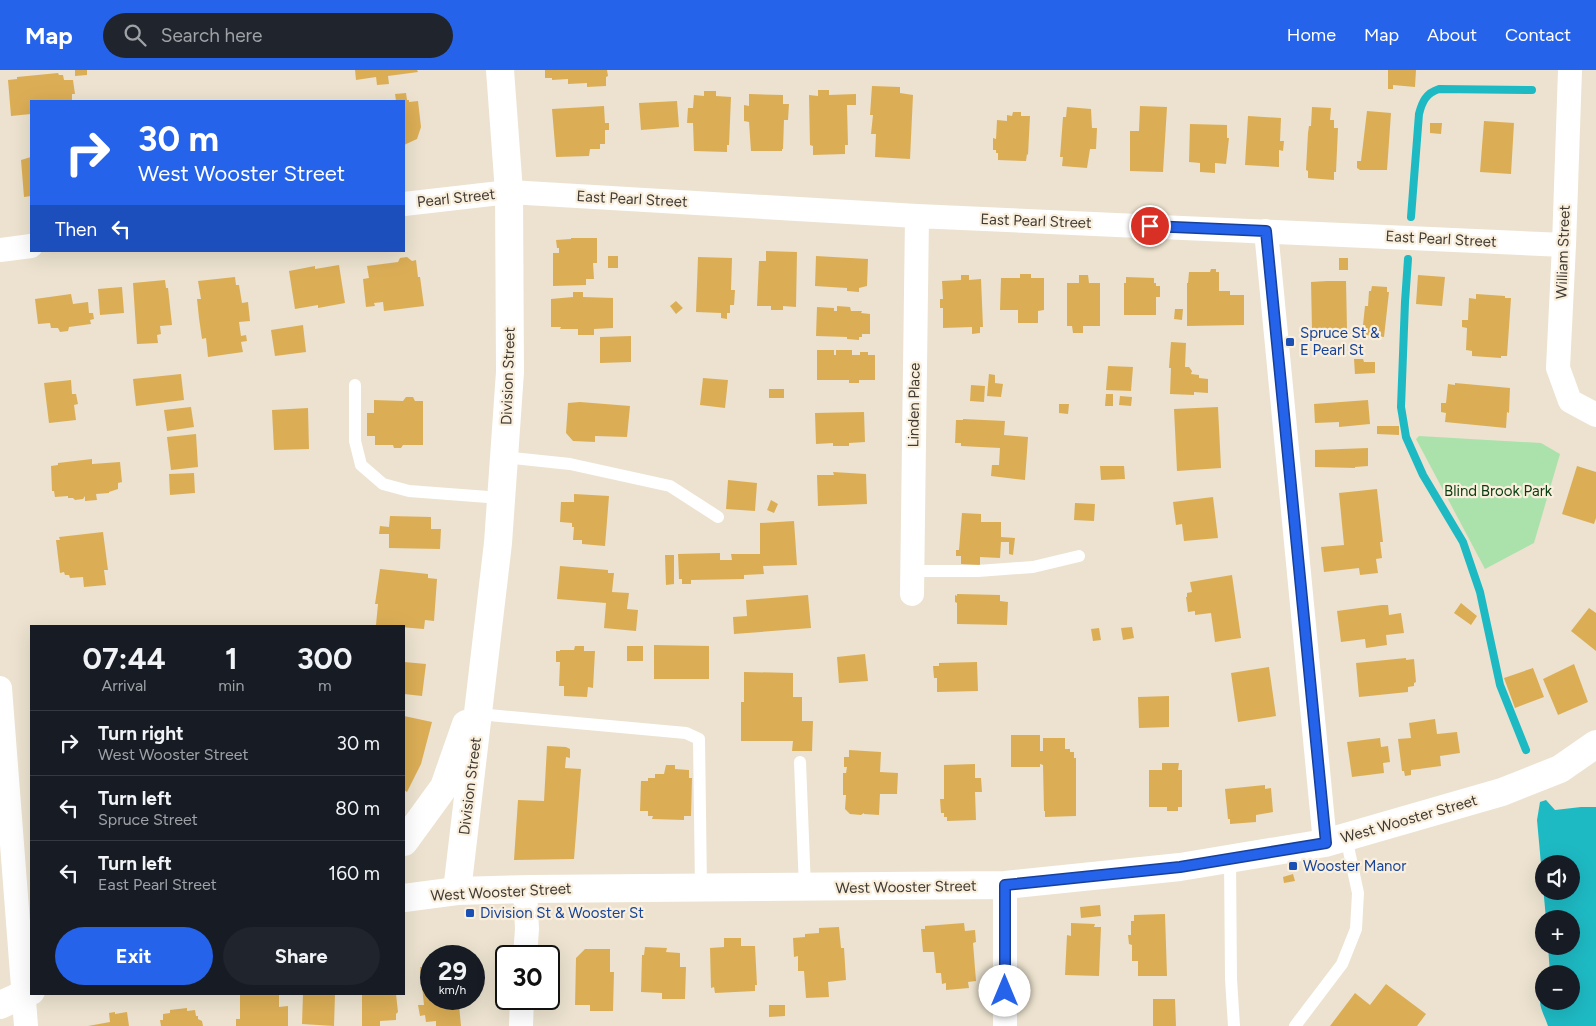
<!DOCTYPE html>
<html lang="en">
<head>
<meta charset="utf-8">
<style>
  body { margin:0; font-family:Figtree,sans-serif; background:#20242c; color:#f1f3f6; height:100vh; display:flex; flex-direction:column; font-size:19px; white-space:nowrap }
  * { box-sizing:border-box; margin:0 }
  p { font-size:16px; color:#9ea1a6 }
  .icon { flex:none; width:28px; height:28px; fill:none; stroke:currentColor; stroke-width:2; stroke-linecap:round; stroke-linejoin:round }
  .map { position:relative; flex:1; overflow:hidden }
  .drawer { position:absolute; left:30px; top:555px; width:375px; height:370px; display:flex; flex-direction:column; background:#171b24; border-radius:0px; box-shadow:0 5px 20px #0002 }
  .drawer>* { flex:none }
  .hud { position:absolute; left:30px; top:30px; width:375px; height:152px; border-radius:0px; box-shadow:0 5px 20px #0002; background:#2563eb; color:#fff; overflow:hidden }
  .fabs { position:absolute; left:1535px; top:785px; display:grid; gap:10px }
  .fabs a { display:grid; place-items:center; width:45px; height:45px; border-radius:50%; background:#171b24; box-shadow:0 5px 20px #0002; font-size:25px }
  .speed { position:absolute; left:420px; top:875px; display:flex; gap:10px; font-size:25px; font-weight:700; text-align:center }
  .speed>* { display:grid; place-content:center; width:65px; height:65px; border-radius:50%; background:#171b24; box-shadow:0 5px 20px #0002; line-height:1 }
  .speed small { font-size:12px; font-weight:400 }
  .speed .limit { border:2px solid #111; border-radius:8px; background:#fff; color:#111 }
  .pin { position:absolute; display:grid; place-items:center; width:42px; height:42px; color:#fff; margin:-21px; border:2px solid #fff; border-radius:50%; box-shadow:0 1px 5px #0007 }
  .me { position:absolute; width:55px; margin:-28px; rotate:0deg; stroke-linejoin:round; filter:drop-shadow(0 0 4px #0008) }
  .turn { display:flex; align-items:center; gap:18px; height:105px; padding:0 25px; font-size:22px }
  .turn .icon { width:65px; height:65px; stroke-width:2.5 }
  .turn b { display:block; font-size:35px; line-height:42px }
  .then { display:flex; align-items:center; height:48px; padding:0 25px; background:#0003; gap:10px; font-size:19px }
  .eta { display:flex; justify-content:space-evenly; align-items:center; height:85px; text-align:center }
  .eta b { font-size:30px; font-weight:700; line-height:35px }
  .cta { display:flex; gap:10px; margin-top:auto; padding:10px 25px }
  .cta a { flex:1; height:58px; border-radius:30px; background:#2563eb; color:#fff; font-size:20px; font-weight:700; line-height:58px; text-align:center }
  .cta a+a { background:#20242c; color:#f1f3f6 }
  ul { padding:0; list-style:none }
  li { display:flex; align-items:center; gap:15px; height:65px; padding:0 25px; border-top:1px solid #363941 }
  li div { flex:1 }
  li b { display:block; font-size:19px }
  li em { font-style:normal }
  header { display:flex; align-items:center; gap:30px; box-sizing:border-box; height:70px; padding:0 25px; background:#2563eb; color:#fff }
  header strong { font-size:24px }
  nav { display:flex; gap:28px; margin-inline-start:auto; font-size:18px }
  .search { width:350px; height:45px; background:#20242c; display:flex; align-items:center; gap:12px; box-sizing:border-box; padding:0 18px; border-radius:28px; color:#9ea1a6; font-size:19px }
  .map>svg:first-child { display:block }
  .green { fill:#abe2ac }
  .water { fill:#1ebac4; fill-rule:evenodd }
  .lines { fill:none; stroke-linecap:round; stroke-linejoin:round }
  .stream { stroke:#1ebac4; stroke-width:8 }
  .building { fill:#dbae56 }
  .lane { stroke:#fff; stroke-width:12 }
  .street { stroke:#fff; stroke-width:24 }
  .secondary { stroke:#fff; stroke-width:28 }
  .route-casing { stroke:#184099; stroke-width:12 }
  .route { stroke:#2563eb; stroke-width:9 }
  .transit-dot { fill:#1a4fb4; stroke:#faefdc; stroke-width:2 }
  .labels { text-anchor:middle; stroke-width:4.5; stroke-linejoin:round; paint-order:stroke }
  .street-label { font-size:15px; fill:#403b34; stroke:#faefdc }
  .transit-label { font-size:15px; fill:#164399; stroke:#faefdc; text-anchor:start }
  .park-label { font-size:15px; fill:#093d11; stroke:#faefdc }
</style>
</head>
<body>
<header>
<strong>Map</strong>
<div class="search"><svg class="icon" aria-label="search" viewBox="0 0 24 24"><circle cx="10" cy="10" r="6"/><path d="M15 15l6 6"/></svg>Search here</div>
<nav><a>Home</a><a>Map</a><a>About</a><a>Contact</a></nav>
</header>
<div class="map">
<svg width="1596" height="956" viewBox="0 0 1596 956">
  <rect width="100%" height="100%" fill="#ece2cf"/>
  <path class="green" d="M1419 366 1541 373 1560 384 1534 473 1485 499 1416 369Z"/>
  <path class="water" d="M1546 730 1555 740 1581 737H1596V956H1548C1543 941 1535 932 1544 917V931H1571V904H1550L1548 876H1571V849H1546L1537 750 1540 732ZM1544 794H1571V821H1544Z"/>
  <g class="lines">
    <path class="stream" d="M1411 147 1419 44C1422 32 1426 23 1439 19L1532 20
      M1408 189 1405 232 1401 337 1406 367 1423 405 1463 472 1480 522 1500 615 1526 680"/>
  </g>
  <path class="building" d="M75 0H87V5L75 6Z
    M355 0H417L418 2 388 6 389 14 377 15 376 7 356 10Z
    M545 0H607L608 6 606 7V16L587 17V13L568 14V9L552 10V8H545Z
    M1388 0H1416L1415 17 1393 15V19H1388Z
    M58 3 59 5H63L64 10H73L75 24H72V30L31 31V44L11 46 8 10 17 9V7Z
    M872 16 900 17V23L913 25 910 89 875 87 876 64H871L873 45H870Z
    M818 20H829V25L856 24V35H847L848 75H845V84L813 85V76L810 75 809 25 818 26Z
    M704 21H716V26L731 27 729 75H727V82L694 81 693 53H687L688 38H693L694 25 704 26Z
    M406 23 407 30H409V32L418 31 421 57 417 69 404 75V31H396L395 24Z
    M749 24 783 25V34H789L788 50H784L783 79H782V81H751L749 52 744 51V35L749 36Z
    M677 31 679 57 641 60 639 33Z
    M604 36 605 53H609V60H605V74H600V79H590L589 86 556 87 552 39Z
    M1140 36 1167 37 1163 102 1130 101V61H1139Z
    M1067 37 1091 39 1092 58H1097L1096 79H1090L1087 98 1062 96 1063 87H1060L1063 47H1066Z
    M1312 37 1331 38 1330 50H1334V58H1338L1336 102H1334V110L1308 108V101L1306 100 1308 63 1309 56H1311Z
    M1367 41 1391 43 1387 100H1360L1357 98V91H1361Z
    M1013 42H1021V46H1030L1028 85 1027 84 1026 91 998 90V83H996V80H993V68L996 69 997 50 1007 51V45L1012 46Z
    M1248 46 1281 48 1280 71H1284L1283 81 1279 80V97L1245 95Z
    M1484 51 1514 53 1511 104 1480 102Z
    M1430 53H1442L1441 64 1430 63Z
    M1190 54 1227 55V68H1229L1226 94 1215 93V103L1200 102V93L1189 92Z
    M31 87V126L24 127 21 90Z
    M571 168H597V193H593L594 209H586V215L553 216V183H559V178H557L556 170 571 169Z
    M766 181 797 182 796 237 783 236V240H771V236H757L759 191H766Z
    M608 186H618V198H608Z
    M816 186 868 189 867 216 859 218V222L847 221V218L815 216Z
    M407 187 412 191 416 190 418 207H420L424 236 384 241 383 232 374 233 375 236 366 237 363 209 369 208 367 196 398 192 400 188Z
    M698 187 732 188 731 220H735L734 235H730V243H727V249L721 248V243L696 242Z
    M1339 188H1348V200H1339Z
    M339 195 345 233 318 238V235L295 239 289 201 315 196V199Z
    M1211 199H1216V202H1219V221H1230V225H1244V255L1187 256V213H1188L1189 202H1210Z
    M1020 204H1031V208H1044V240L1038 241V253H1018V240H1000L1001 208H1020Z
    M961 205H969V210L981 209 983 257H980V263L972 264V257L943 258V238H940V229H943L942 211 961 210Z
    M1079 205H1088L1089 213H1100V256H1083V263H1073L1072 256H1067V213H1079Z
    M1418 205 1445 207 1442 236 1416 234Z
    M235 207 236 215H239L242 233 248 232 250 251 239 252 241 266 246 265 247 271 241 272 243 282 208 287 206 268 202 269 199 248 197 229H201L198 211Z
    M1126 207 1154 208V213H1156V216H1160V227H1156V245H1124V213H1126Z
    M165 210 166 218H168L172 255 160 256 161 264 157 265 158 273 137 274 133 213Z
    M1327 211H1346L1347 259 1312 260 1311 212Z
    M1372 216 1387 217V222H1389L1384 267 1364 265 1365 255H1363L1365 236H1368L1369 221H1371Z
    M122 217 124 243 100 245 98 219Z
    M573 222H583V227L613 228V258L594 259V265H578V259H560L561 257H551V229L573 227Z
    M71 224 73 234 88 232 89 243H93L94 249 90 250 91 254 69 257 68 261 60 262 58 258H51L50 253 38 254 35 229Z
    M1476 224 1505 226V228H1511L1507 286H1501V288L1472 286V281L1466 280 1467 258 1462 257V250H1468L1469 228 1476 229Z
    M676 231 683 238 676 244 670 236Z
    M837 236 850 237 851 241H862L861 243 870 244V264H862V267H859V270L847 269V267L816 266 817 237 834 238V241H837Z
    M1175 239H1183L1182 250 1174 249Z
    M303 255 306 282 275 286 271 260Z
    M631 266V292L600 293V267Z
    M1171 272 1186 273 1185 297H1189L1192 301 1191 304 1199 305V308L1208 309V323L1194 322V325L1170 324 1171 298H1169Z
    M817 280H834V285H836V280H852V285H860V282H868V285H875V310H859V313H849V310H817Z
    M1354 289H1363L1364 292H1375V303L1355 304Z
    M1108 296 1133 297 1131 321 1106 320Z
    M181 304 184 330 136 336 133 309Z
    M989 304 995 305V313L1003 314 1001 327 987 326Z
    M703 308 728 310 725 338 700 335Z
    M71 310 72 324H76L78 334 74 335 76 350 49 353 44 313Z
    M1455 313 1510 318 1509 343 1507 342 1506 358 1445 352 1446 343 1441 342V333H1446L1448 314 1455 315Z
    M971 315 985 316 984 332 970 331Z
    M769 319H784V328H769Z
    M1106 324H1113V336H1105Z
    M1120 326 1132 327 1131 336 1119 335Z
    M406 327H413L415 331H423V375H403L401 378H394L393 375H375V366H367V343H374V330L403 331Z
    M1368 330 1370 354 1339 357V352L1315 353 1314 334Z
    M580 332 630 336 627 367 595 366V372L573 371 566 363 568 333Z
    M1059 334H1069L1068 344 1059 343Z
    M191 337 194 357 167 361 164 340Z
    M1218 337 1221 398 1177 401 1174 339Z
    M308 338 309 379 274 380 272 340Z
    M864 342 865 372 849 373V376H833V373L816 374 815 343Z
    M963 349 1005 351 1004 365 1028 367 1025 410 991 406 992 395H999L1000 378 961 376V373H955L956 350H963Z
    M1377 356H1399V365L1377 364Z
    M196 364 198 397 171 400 167 367Z
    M1368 378V396L1355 397V398L1315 397V380Z
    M92 389V394L120 392 122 412 118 413V419L109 422V423L96 424 97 430 85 431V426L83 429 75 430 73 428H68V426L55 427 54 421H52L51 396 58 395V393Z
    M1100 396H1124L1125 409 1101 410Z
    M1577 396 1596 402V448L1594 454 1562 444Z
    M833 402 866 404 867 434 818 436 817 405H834Z
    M194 403 195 423 170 425 169 404Z
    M728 410 757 413 755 441 726 439Z
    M1377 419 1383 472H1380L1382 488 1376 489 1378 503 1360 505 1359 498 1324 502 1321 477 1344 475 1339 423Z
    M574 424 609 426 605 476 582 474V470H573L574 457H572V453L560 452 561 432H574Z
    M1213 427 1218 468 1184 471 1182 454 1176 455 1173 432Z
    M771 430 778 434 774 443 767 440Z
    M1075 433 1095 434 1094 451 1074 450Z
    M962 443 981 444V452H1001V467L1015 468 1013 485 1009 484V472H1001L1000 488 980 487V495L961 494V486H956V480H959Z
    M390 446 431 447V459H441L440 479 389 478V464H379L380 456 389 457Z
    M794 451 797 495 763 496 764 504 744 505V509L691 510V514H682V509H679L678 484 720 483V490H732L731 484H760V453Z
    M103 462 108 500H104L106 515 84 517 83 507 70 508 69 505H65L64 502 60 503 56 470H60L59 467Z
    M665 485H674V514L666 515Z
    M560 496 608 500V503H614L612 522 629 523 627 539 638 540 636 561 604 558 606 533 557 529Z
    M380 499 428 504V508L437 509 434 551 425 550 424 559 376 555 378 534H375Z
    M1232 505 1241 568 1215 572 1211 543 1195 545V541L1188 542 1186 527H1187V523L1192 522 1190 512Z
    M957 524 1000 525V531L1008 532 1007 555 957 554V533L955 532V525L957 526Z
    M808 525 811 558 734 564 733 547 747 546 746 530Z
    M1461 533 1477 546 1471 555 1454 543Z
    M1382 535H1388L1389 545 1401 543 1404 563 1386 565 1387 575 1366 578 1365 569 1341 572 1337 541Z
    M1589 538 1596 543V581L1571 561Z
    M1132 557 1134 568 1123 570 1121 558Z
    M1099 558 1101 570 1093 571 1091 559Z
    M654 575 709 576V609H654Z
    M575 576H584V581H595L593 618 588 617 587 627 564 626V616H559L560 592H556V581H560V580H574Z
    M627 576H643V591H627Z
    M865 584 868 611 839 613 837 587Z
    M1406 588V590L1414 589 1416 612 1414 613V616L1408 617V622L1359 627 1356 593Z
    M404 592 426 594 422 626 404 624Z
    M977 592 978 621 937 622V608H934L933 596H939V593Z
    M1574 594 1588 632 1558 645 1543 609Z
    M1269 597 1276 646 1238 652 1231 603Z
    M1533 598 1544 627 1515 638 1504 608Z
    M744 602 793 603V627H802V651H813L812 681H792L793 671H741V632H744Z
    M1169 626V657L1139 658 1138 627Z
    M404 646 432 652 421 694 407 722 404 720Z
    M1435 649 1437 664 1457 662 1460 683 1440 686 1441 696 1411 700V705L1405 706 1404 701H1402L1398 669 1411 668 1409 653Z
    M1011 665H1040V681H1043V668H1065V679H1070V682H1074V688H1076V746L1045 747V741H1044L1043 695 1040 694V697H1011Z
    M1380 668 1381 677 1388 676 1390 692 1383 693 1384 703 1352 707 1347 672Z
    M547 676 566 677 570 679V688L566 687 565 698 581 699 574 789 514 790 518 730 544 731Z
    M849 680 881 682 880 702 898 703 897 724H880L879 745 864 744V743L861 745 850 744 845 739 846 725H843V703H846L847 697H844V687H849Z
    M1162 693H1179L1178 700H1182V737H1178V741H1167V737H1149V700H1162Z
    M975 694V708H981L982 722H975L976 750 947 751V747H944V743H941L940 729H944V695Z
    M666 695H675V699L689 700V708H692L691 746H684V750L652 749 653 746H648V741H640L641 711H648V708H655V704H664Z
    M1265 715V719L1271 718 1273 742 1256 745V752L1230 754V749H1228L1225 719Z
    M1293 804 1295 811 1284 813 1283 807Z
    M1100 835 1101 846 1081 848 1080 837Z
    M1165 844 1167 906H1138V891H1132V875L1129 874 1128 865H1131V851H1134V845Z
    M964 853 965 861 975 860 976 872 973 873 976 911 968 912 969 918 946 920V913L942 914 941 903H936L934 882H923L921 859H925V856Z
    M1071 853 1095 854 1094 857H1101L1099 906 1065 905 1067 865 1071 866Z
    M839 857 841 878H844L846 910 828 912 829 927 806 928 804 901H798V886L794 887 793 868 805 867V864L819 863V858Z
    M724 868H741V876H755L757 915H755V921L715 923 714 917 711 918 710 878 724 877Z
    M645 877 667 878 666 882 680 883V897H686L685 929H662V923L641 922 642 885H644Z
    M585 879H610V902H614L613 941H590V935H575L576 888Z
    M431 896V929H462L463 935H459L461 956H436V951L426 952 425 945 420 946 418 935H424L420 897Z
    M1386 914 1426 944 1417 956H1330L1355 923 1370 935Z
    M240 924H279V937L288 936V956H236V949H240Z
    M303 924H335L334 956 302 954Z
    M362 924H396L398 942 396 944V950L380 951V956H362Z
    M1153 929H1175L1176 956H1153Z
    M769 935H785V946L769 947Z
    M187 938V941L195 940 196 946H198V949L202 951 203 956H161L160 950H163V944L170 943V940Z
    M115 942V944L127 942 129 956H88L110 952 109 943Z"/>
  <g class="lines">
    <path class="lane" d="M355 315V371L361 395 383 414 409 421 501 428
      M504 387 570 394 670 416 718 447
      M912 501H978L1033 497 1079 486
      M478 644 686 663 699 669 701 818
      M800 692 805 818
      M1230 789 1231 909 1234 956
      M1295 956 1342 894 1356 859 1358 823 1346 767"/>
    <path class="street" d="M1570 0 1564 175 1558 298 1570 331 1596 345
      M404 134 509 122 917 146 1564 175
      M1266 161 1325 773
      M0 180 31 176
      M912 524 917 146
      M0 618 26 956
      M1005 815V956
      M525 819 527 859 525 886
      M521 956 522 929"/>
    <path class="secondary" d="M404 772 444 717 466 654
      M457 821 498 473 510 302 509 122 500 0
      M404 828 457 821 530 819 1005 815 1180 797 1325 773 1502 722 1560 699 1596 674
      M0 935 31 921"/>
  </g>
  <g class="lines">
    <g class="route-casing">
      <path id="route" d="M1005 921V815L1180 797 1326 773 1266 161 1150 156"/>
    </g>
    <use href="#route" class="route"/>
  </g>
  <g class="transit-dot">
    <rect x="1285" y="267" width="10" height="10" rx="2.5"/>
    <rect x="1288" y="791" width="10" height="10" rx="2.5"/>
    <rect x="465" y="838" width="10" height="10" rx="2.5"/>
  </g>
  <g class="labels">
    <g class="street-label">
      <text transform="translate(456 128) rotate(-6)" y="5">Pearl Street</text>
      <text transform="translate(632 129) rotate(3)" y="5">East Pearl Street</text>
      <text transform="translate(1036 151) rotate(2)" y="5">East Pearl Street</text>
      <text transform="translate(1441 169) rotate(3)" y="5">East Pearl Street</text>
      <text transform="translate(1563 182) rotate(-88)" y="5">William Street</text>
      <text transform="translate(508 306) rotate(-88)" y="5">Division Street</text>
      <text transform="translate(914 335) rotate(-89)" y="5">Linden Place</text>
      <text transform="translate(470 716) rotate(-83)" y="5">Division Street</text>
      <text transform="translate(1409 749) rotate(-16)" y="5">West Wooster Street</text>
      <text transform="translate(906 817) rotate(-1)" y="5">West Wooster Street</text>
      <text transform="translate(501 822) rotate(-3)" y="5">West Wooster Street</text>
    </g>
    <g class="transit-label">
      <text x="1300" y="268">Spruce St &amp;<tspan x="1300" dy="17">E Pearl St</tspan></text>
      <text x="1303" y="801">Wooster Manor</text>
      <text x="480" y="848">Division St &amp; Wooster St</text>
    </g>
    <g class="park-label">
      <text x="1498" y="426">Blind Brook Park</text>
    </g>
  </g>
</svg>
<div class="fabs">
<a><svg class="icon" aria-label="sound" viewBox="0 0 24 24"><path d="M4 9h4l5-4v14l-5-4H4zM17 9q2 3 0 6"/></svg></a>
<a>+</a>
<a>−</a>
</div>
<div class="speed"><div>29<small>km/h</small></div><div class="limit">30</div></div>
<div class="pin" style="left:1150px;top:156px;background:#d93025"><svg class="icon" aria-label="arrive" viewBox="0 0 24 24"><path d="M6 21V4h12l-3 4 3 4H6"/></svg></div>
<svg class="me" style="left:1005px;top:921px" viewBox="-20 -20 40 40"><circle r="19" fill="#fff"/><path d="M0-13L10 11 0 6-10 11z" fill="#2563eb"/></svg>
<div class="hud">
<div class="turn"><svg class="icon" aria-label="right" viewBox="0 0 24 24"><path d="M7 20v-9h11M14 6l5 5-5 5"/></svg><div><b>30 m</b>West Wooster Street</div></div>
<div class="then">Then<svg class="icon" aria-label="left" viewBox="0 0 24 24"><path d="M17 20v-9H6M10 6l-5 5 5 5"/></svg></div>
</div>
<section class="drawer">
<div class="eta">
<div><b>07:44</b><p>Arrival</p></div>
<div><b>1</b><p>min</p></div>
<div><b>300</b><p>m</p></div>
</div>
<ul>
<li><svg class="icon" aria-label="right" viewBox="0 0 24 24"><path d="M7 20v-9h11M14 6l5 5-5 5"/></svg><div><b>Turn right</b><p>West Wooster Street</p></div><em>30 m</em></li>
<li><svg class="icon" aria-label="left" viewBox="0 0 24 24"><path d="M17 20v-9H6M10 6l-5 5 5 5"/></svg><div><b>Turn left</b><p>Spruce Street</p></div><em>80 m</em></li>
<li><svg class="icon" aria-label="left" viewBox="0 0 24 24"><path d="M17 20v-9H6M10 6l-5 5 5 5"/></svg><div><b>Turn left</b><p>East Pearl Street</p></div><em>160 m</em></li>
</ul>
<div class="cta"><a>Exit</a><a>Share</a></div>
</section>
</div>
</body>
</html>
